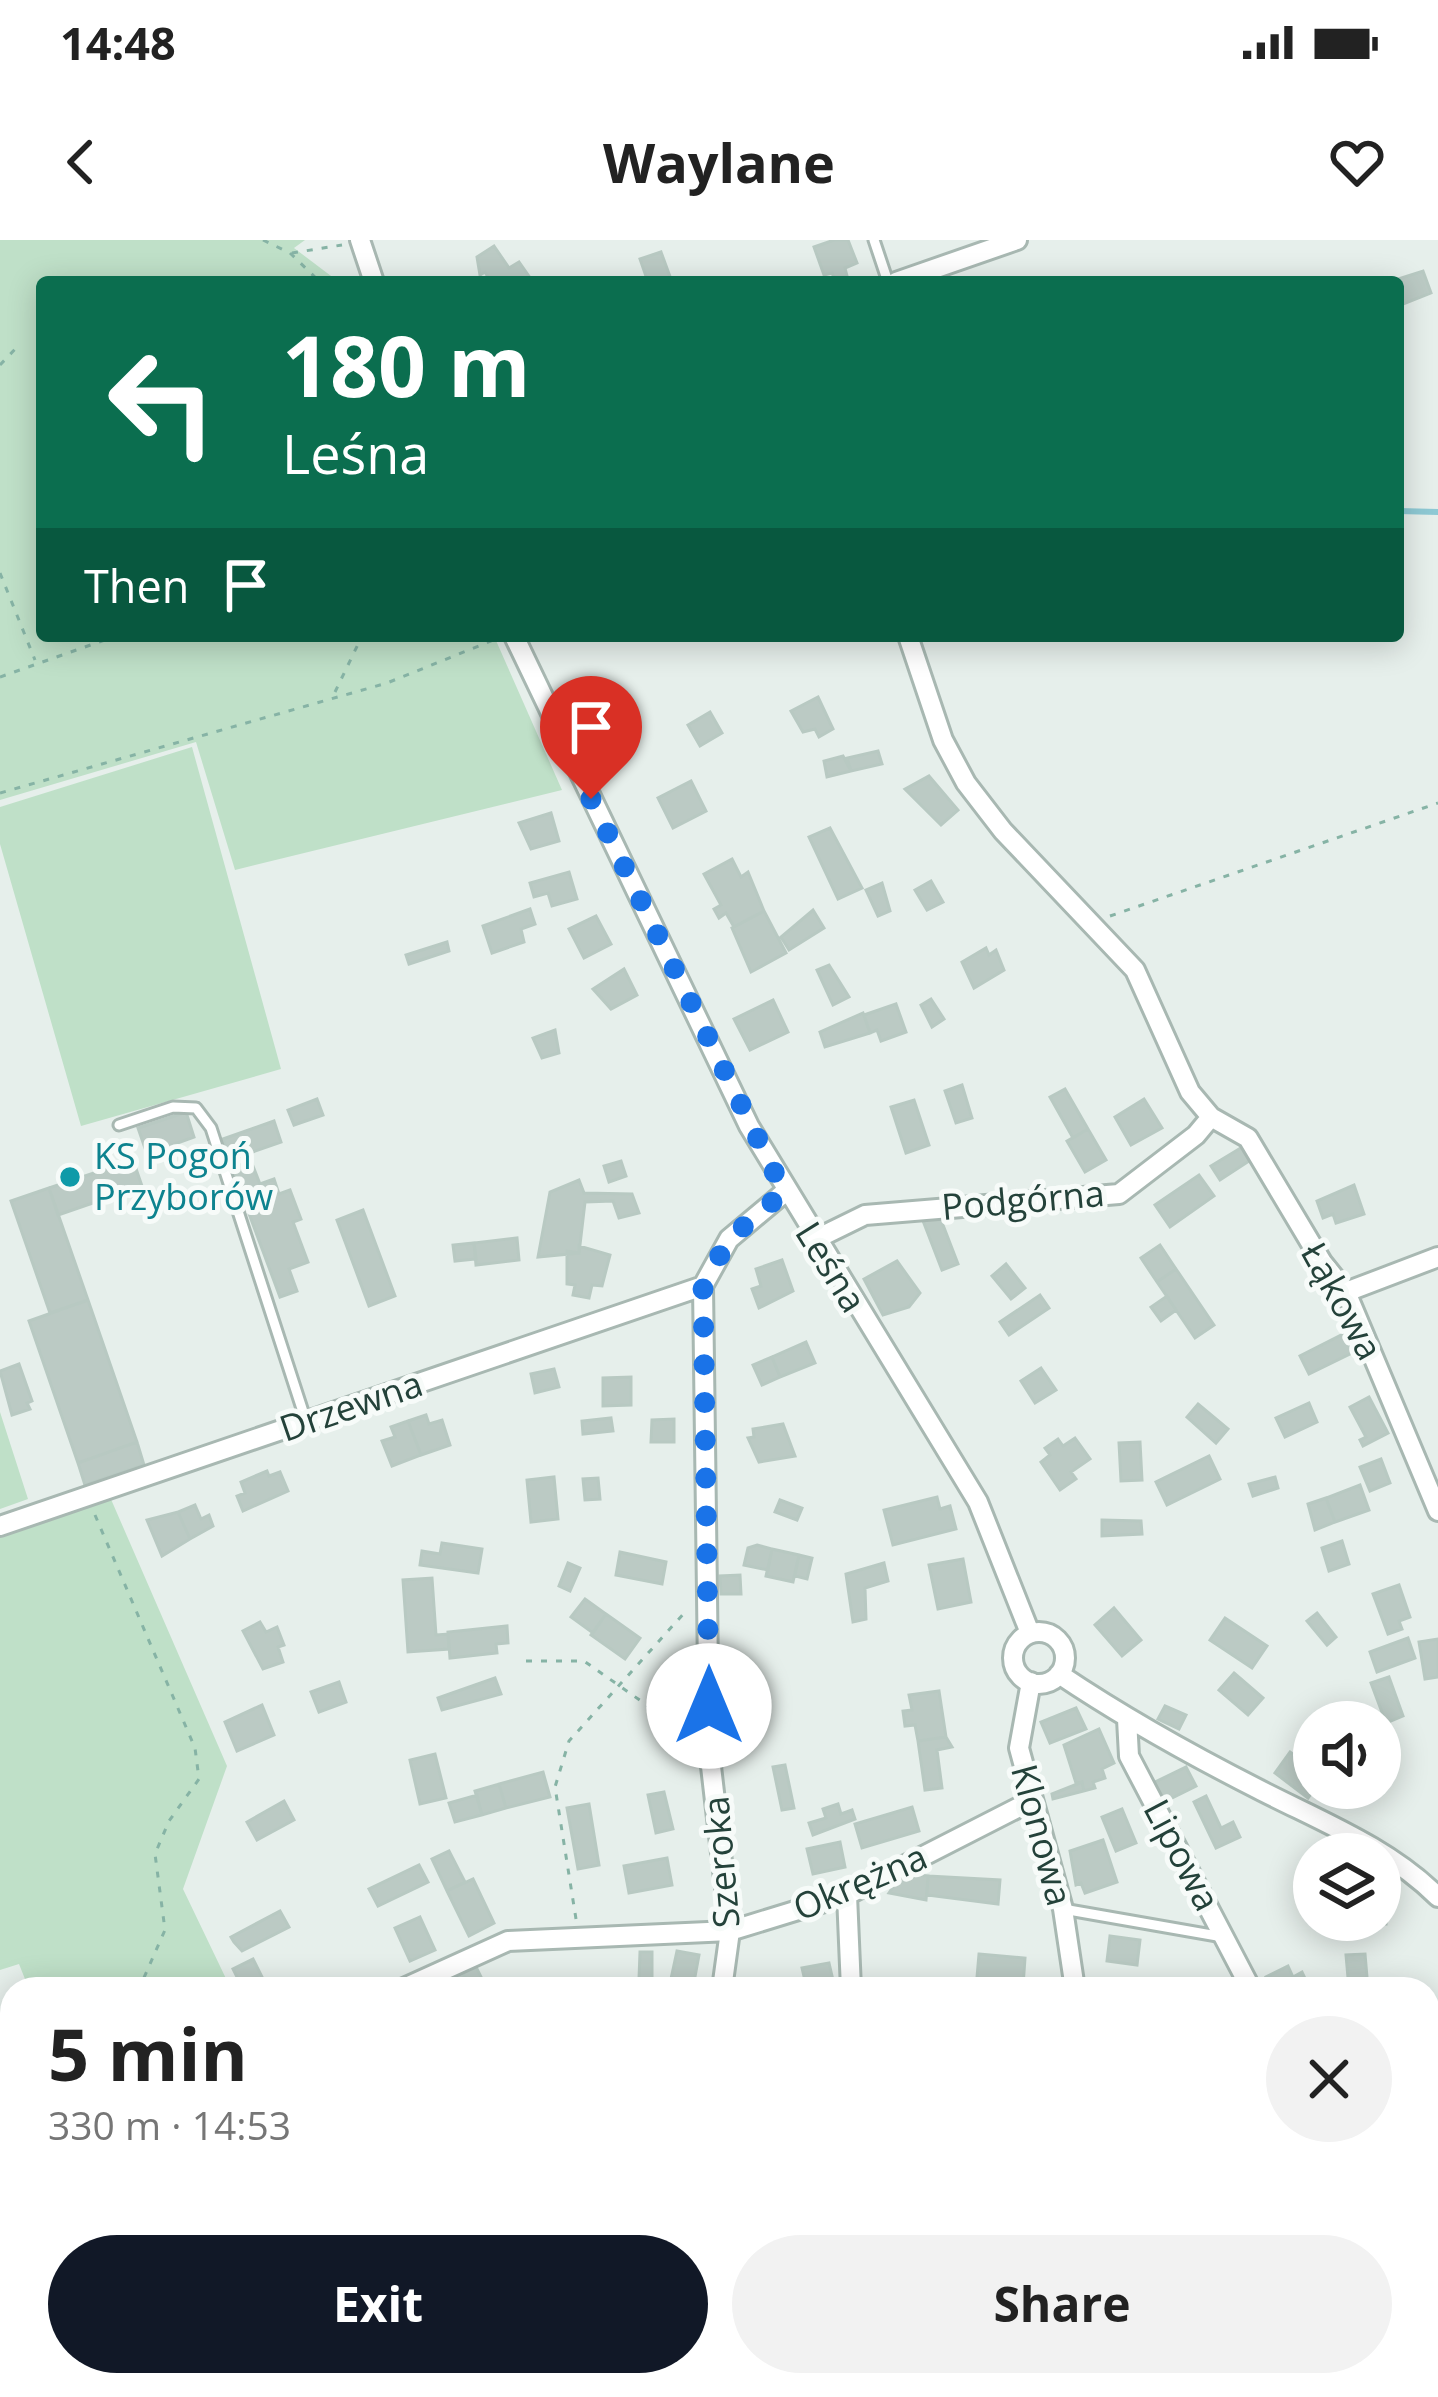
<!DOCTYPE html>
<html lang="en">
<head>
<meta charset="utf-8">
<style>
  body { margin:0; font-family:"Open Sans",sans-serif; background:#f2f2f2; color:#222; height:100vh; display:flex; flex-direction:column; font-size:45px; white-space:nowrap }
  * { box-sizing:border-box; margin:0 }
  p { font-size:39px; color:#767676 }
  .icon { flex:none; width:66px; height:66px; fill:none; stroke:currentColor; stroke-width:2; stroke-linecap:round; stroke-linejoin:round }
  .map { position:relative; flex:1; overflow:hidden }
  .details { position:absolute; left:0px; top:1737px; width:1440px; height:420px; display:flex; flex-direction:column; background:#fff; border-radius:36px 36px 0 0; box-shadow:0 6px 30px #0003 }
  .details>* { flex:none }
  .hud { position:absolute; left:36px; top:36px; width:1368px; height:366px; border-radius:12px; box-shadow:0 6px 30px #0003; background:#0b6e4f; color:#fff; overflow:hidden }
  .tools { position:absolute; left:1293px; top:1461px; display:grid; gap:24px }
  .tools a { display:grid; place-items:center; width:108px; height:108px; border-radius:50%; background:#fff; box-shadow:0 6px 30px #0003; font-size:60px }
  .pin { position:absolute; display:grid; place-items:center; width:102px; height:102px; color:#fff; margin:-123px -51px; border-radius:50% 50% 50% 0; rotate:-45deg; box-shadow:0 0 12px #0007 }
  .pin .icon { rotate:45deg }
  .me { position:absolute; width:132px; margin:-66px; rotate:0deg; stroke-linejoin:round; filter:drop-shadow(0 0 9px #0008) }
  .turn { display:flex; align-items:center; gap:42px; height:252px; padding:0 48px; font-size:54px }
  .turn .icon { width:156px; height:156px; stroke-width:2.5 }
  .turn b { display:block; font-size:84px; line-height:102px }
  .then { display:flex; align-items:center; height:114px; padding:0 48px; background:#0003; gap:24px; font-size:45px }
  .round { display:grid; place-items:center; flex:none; width:126px; height:126px; border-radius:63px; background:#f2f2f2 }
  .headline { display:flex; align-items:center; justify-content:space-between; height:204px; padding:0 48px }
  h1 { font-size:72px; font-weight:700; line-height:90px }
  .action { display:flex; gap:24px; margin-top:auto; padding:24px 48px }
  .action a { flex:1; height:138px; border-radius:72px; background:#111827; color:#fff; font-size:48px; font-weight:700; line-height:138px; text-align:center }
  .action a+a { background:#f2f2f2; color:#222 }
  .status { display:flex; justify-content:space-between; align-items:center; height:84px; padding:0 60px; background:#fff; direction:ltr }
  .status svg { height:33px; fill:currentColor }
  header { display:flex; justify-content:space-between; align-items:center; height:156px; padding:0 48px; background:#fff; font-size:54px; font-weight:700 }
  .map>svg:first-child { display:block }
  .green { fill:#bfe0c8 }
  .lines { fill:none; stroke-linecap:round; stroke-linejoin:round }
  .stream { stroke:#8ec9d4; stroke-width:6 }
  .building { fill:#bbcac4; stroke:#b8c9c2; stroke-width:3 }
  .lane-casing { stroke:#a8b8b2; stroke-width:15 }
  .street-casing { stroke:#a8b8b2; stroke-width:24 }
  .secondary-casing { stroke:#a4bbb3; stroke-width:33 }
  .path { stroke:#86b3a5; stroke-width:3; stroke-dasharray:6 9; stroke-linecap:butt }
  .lane { stroke:#fff; stroke-width:9 }
  .street { stroke:#fff; stroke-width:18 }
  .secondary { stroke:#fff; stroke-width:27 }
  .route { stroke:#1a73e8; stroke-width:21; stroke-dasharray:0 37.8 }
  .culture-dot { fill:#0f9aa8; stroke:#f7fbf9; stroke-width:4.5 }
  .labels { text-anchor:middle; stroke-width:10; stroke-linejoin:round; paint-order:stroke }
  .culture-label { font-size:36px; fill:#0d838f; stroke:#f7fbf9; text-anchor:start }
  .street-label { font-size:36px; fill:#24423a; stroke:#f7fbf9 }
</style>
</head>
<body>
<div class="status"><b>14:48</b><svg viewBox="0 0 49 12"><path d="M0 12V9h3v3zM5 12V6h3v6zM10 12V3h3v9zM15 12V0h3v12zM26 1h20v11H26zM47 4h2v5h-2z"/></svg></div>
<header><svg class="icon" aria-label="back" viewBox="0 0 24 24"><path d="M15 5l-7 7 7 7"/></svg>Waylane<svg class="icon" aria-label="heart" viewBox="0 0 24 24"><path d="M12 20l-8-8c-3-5 5-10 8-4 3-6 11-1 8 4z"/></svg></header>
<div class="map">
<svg width="1438" height="2157" viewBox="0 0 1438 2157">
  <rect width="100%" height="100%" fill="#e6efeb"/>
  <path class="green" d="M0 0H305L294 8 339 42H42V396H494L562 550 235 630 196 502 0 560Z
    M192 507 281 829 81 886 0 604V567Z
    M0 1172 28 1259 0 1269Z
    M110 1257 227 1526 183 1649 231 1749H29L19 1724 0 1730V1294Z"/>
  <g class="lines">
    <path class="stream" d="M1398 271 1438 272"/>
  </g>
  <path class="building" d="M834 0H848L857 23 845 28 847 36 835 40 832 33 824 35 814 7Z
    M494 6 509 28 519 22 533 42H491L485 32 480 35 477 17Z
    M661 12 672 42H648L640 19Z
    M1423 31 1431 53 1398 66V42H1389Z
    M818 457 833 489 819 497 815 489 803 492 791 471Z
    M710 472 722 493 700 506 688 485Z
    M878 511 882 524 851 531 847 518Z
    M843 516 851 531 827 537 824 521Z
    M929 536 958 570 941 585 905 549Z
    M691 541 706 571 673 588 658 558Z
    M551 573 559 601 531 609 519 583Z
    M830 588 862 648 838 659 809 597Z
    M732 619 741 637 748 632 764 671 734 687 726 673 719 678 714 669 721 665 704 634Z
    M569 632 577 659 552 666 548 653 534 657 530 643Z
    M931 641 943 662 927 670 915 650Z
    M882 643 890 671 878 676 866 650Z
    M530 669 535 684 521 689 524 702 492 713 483 686Z
    M813 670 824 688 789 710 781 697Z
    M764 671 786 713 751 732 732 688Z
    M596 676 611 704 584 718 569 689Z
    M447 702 449 711 409 724 406 715Z
    M986 708 989 715 996 710 1004 730 974 748 962 722Z
    M829 725 849 757 833 765 817 730Z
    M624 729 637 755 611 769 593 749Z
    M931 759 944 779 932 787 921 765Z
    M773 760 788 792 750 810 734 779Z
    M896 764 906 792 881 801 877 790 870 793 864 775Z
    M863 773 870 793 825 807 820 792Z
    M555 790 559 813 542 818 533 798Z
    M962 845 972 878 956 883 945 851Z
    M1065 849 1088 889 1073 898 1050 857Z
    M317 859 323 875 294 885 288 870Z
    M1144 859 1162 888 1131 905 1115 877Z
    M914 860 929 905 906 913 891 867Z
    M186 872 194 897 147 914 138 888Z
    M274 881 281 902 230 920 223 899Z
    M1088 889 1106 920 1085 932 1067 901Z
    M1244 906 1252 919 1220 940 1211 926Z
    M133 920 142 946 58 975 49 948Z
    M251 921 260 944 274 939 279 954 290 950 301 979 293 982 308 1022 289 1029 297 1051 280 1057 232 928Z
    M621 921 626 936 609 942 604 926Z
    M1199 935 1214 956 1170 987 1155 965Z
    M579 940 584 953 632 954 639 973 619 978 613 961 585 962 579 1013 538 1017 550 952Z
    M1354 945 1364 974 1336 983 1333 974 1323 978 1317 961Z
    M49 948 88 1060 50 1073 11 961Z
    M363 970 395 1056 369 1066 337 980Z
    M938 972 958 1024 942 1030 922 978Z
    M517 998 519 1020 476 1025 474 1003Z
    M474 1003 476 1019 455 1021 453 1005Z
    M1160 1005 1176 1029 1157 1042 1141 1018Z
    M579 1006 610 1015 602 1046 592 1045 589 1058 573 1055 575 1045 567 1044V1011L579 1013Z
    M782 1020 793 1051 759 1068 752 1049 761 1046 756 1029Z
    M897 1021 920 1053 909 1067 883 1075 864 1039Z
    M1006 1024 1025 1048 1011 1059 992 1036Z
    M1176 1029 1214 1085 1195 1098 1157 1042Z
    M1040 1055 1049 1068 1009 1095 1000 1082Z
    M1167 1056 1176 1070 1161 1081 1151 1067Z
    M88 1060 137 1202 78 1223 29 1081Z
    M1351 1090 1360 1109 1309 1134 1300 1116Z
    M806 1102 815 1123 780 1137 772 1117Z
    M772 1117 780 1137 762 1145 753 1125Z
    M19 1124 32 1161 27 1163 30 1169 12 1175 0 1131Z
    M1041 1128 1056 1150 1035 1163 1021 1141Z
    M554 1129 559 1147 535 1153 531 1134Z
    M631 1137V1165L603 1166V1138Z
    M1369 1157 1388 1193 1363 1206 1360 1200 1366 1197 1350 1167Z
    M1309 1163 1317 1182 1285 1197 1276 1178Z
    M1198 1164 1228 1189 1216 1203 1187 1177Z
    M426 1175 429 1184 442 1180 450 1205 421 1215 408 1181Z
    M611 1178 613 1191 583 1194 582 1181Z
    M674 1179V1202H651L652 1180Z
    M408 1181 421 1215 392 1226 382 1201 395 1197 391 1187Z
    M783 1184 795 1216 759 1222 748 1198 754 1197 753 1189Z
    M1075 1198 1090 1219 1071 1232 1076 1239 1060 1250 1041 1222 1050 1215 1045 1208 1058 1199 1063 1206Z
    M137 1202 144 1225 85 1245 78 1223Z
    M1140 1202 1142 1240 1121 1241 1119 1203Z
    M1209 1216 1220 1239 1167 1265 1156 1242Z
    M1381 1219 1390 1243 1370 1251 1360 1227Z
    M267 1231 269 1236 280 1232 288 1251 243 1271 237 1256 245 1253 241 1242Z
    M554 1237 558 1279 531 1282 527 1240Z
    M1275 1237 1278 1248 1253 1256 1249 1244Z
    M598 1238 600 1259 585 1260 583 1239Z
    M1360 1245 1369 1270 1335 1282 1326 1258Z
    M937 1257 940 1269 950 1266 956 1289 893 1305 884 1270Z
    M1326 1258 1335 1282 1315 1290 1308 1264Z
    M780 1260 802 1268 797 1280 775 1272Z
    M195 1265 201 1279 209 1275 213 1286 190 1299 178 1272Z
    M178 1272 190 1299 162 1316 147 1280Z
    M1102 1280 1141 1281 1142 1294 1102 1296Z
    M1342 1301 1349 1324 1329 1331 1322 1308Z
    M442 1303 482 1309 478 1333 420 1325 422 1311 440 1314Z
    M757 1305 772 1309 768 1330 744 1325 748 1308Z
    M772 1309 799 1315 793 1342 766 1336Z
    M620 1312 666 1322 662 1344 616 1335Z
    M799 1315 812 1318 807 1339 795 1336Z
    M963 1319 971 1362 938 1369 929 1325Z
    M568 1323 580 1328 570 1351 559 1346Z
    M884 1323 888 1341 865 1348 866 1379 853 1382 846 1334Z
    M740 1335 741 1354H721L720 1336Z
    M432 1338 436 1395 448 1394 449 1409 408 1412 403 1340Z
    M1399 1345 1410 1377 1399 1381 1402 1389 1388 1394 1373 1354Z
    M585 1359 606 1374 593 1393 571 1377Z
    M1114 1368 1141 1400 1122 1416 1095 1385Z
    M1317 1373 1336 1397 1327 1405 1307 1381Z
    M606 1374 640 1398 625 1419 591 1395Z
    M1225 1378 1267 1406 1252 1428 1210 1400Z
    M260 1382 266 1392 277 1387 284 1405 278 1407 283 1422 263 1429 243 1391Z
    M507 1386 508 1403 496 1404 497 1413 450 1418 448 1392Z
    M1408 1398 1415 1418 1377 1432 1370 1412Z
    M1438 1399V1437L1425 1439 1419 1402Z
    M1234 1433 1263 1458 1248 1475 1219 1450Z
    M1389 1437 1403 1476 1386 1483 1371 1443Z
    M495 1438 501 1454 442 1470 438 1458Z
    M339 1442 346 1462 319 1472 311 1452Z
    M939 1451 946 1497 918 1501 915 1485 905 1486 903 1471 912 1470 909 1455Z
    M262 1465 274 1495 237 1511 225 1482Z
    M1165 1466 1186 1475 1179 1489 1158 1479Z
    M1076 1468 1086 1489 1050 1503 1041 1482Z
    M1099 1489 1114 1523 1102 1529 1105 1538 1093 1542 1095 1548 1084 1551 1082 1542 1076 1543 1064 1505Z
    M946 1497 952 1507 937 1510 942 1548 925 1550 918 1501Z
    M1290 1512 1314 1530 1315 1548 1308 1558 1275 1533Z
    M435 1514 446 1558 420 1564 410 1520Z
    M785 1525 794 1568 782 1570 773 1527Z
    M1186 1527 1196 1546 1160 1564 1151 1544Z
    M543 1532 550 1557 506 1568 499 1544Z
    M1082 1542 1084 1551 1053 1559 1052 1554Z
    M499 1544 506 1568 482 1575 475 1551Z
    M664 1552 673 1589 656 1593 648 1555Z
    M477 1555 482 1575 455 1582 449 1563Z
    M1206 1556 1221 1588 1233 1582 1240 1597 1216 1608 1194 1562Z
    M284 1561 294 1580 257 1600 247 1582Z
    M589 1564 599 1625 578 1629 567 1568Z
    M838 1564 841 1574 852 1570 855 1579 813 1595 809 1583 826 1578 823 1569Z
    M912 1567 919 1591 862 1608 855 1584Z
    M1122 1569 1136 1603 1116 1611 1102 1577Z
    M1103 1600 1117 1642 1085 1653 1081 1643 1076 1645 1070 1611Z
    M840 1602 845 1627 813 1634 807 1609Z
    M449 1611 465 1642 447 1651 432 1619Z
    M667 1618 672 1645 629 1653 624 1626Z
    M419 1625 428 1642 378 1666 369 1649Z
    M902 1634 928 1636 926 1660 889 1653Z
    M928 1636 1000 1640 998 1664 927 1655Z
    M473 1639 494 1683 469 1696 447 1651Z
    M1380 1657H1386V1684H1360L1380 1680Z
    M280 1671 289 1687 242 1711 234 1702 231 1697Z
    M420 1677 435 1710 410 1721 395 1688Z
    M1110 1696 1140 1700 1137 1725 1107 1721Z
    M677 1711 699 1715 694 1742 671 1739Z
    M640 1712H652V1739H639Z
    M979 1714 1025 1718 1023 1746 976 1749Z
    M1365 1714 1368 1749H1349L1346 1715Z
    M253 1719 268 1749H243L233 1729Z
    M829 1723 835 1749H807L802 1728Z
    M475 1725 487 1749H470L462 1731Z
    M1288 1726 1293 1737 1302 1732 1310 1749H1272L1266 1737Z
    M462 1731 468 1745 427 1749 426 1747Z
    M1428 1834 1438 1839V1871L1433 1869 1429 1879Z
    M1428 2011 1438 2038V2050L1428 2054Z
    M588 2145H625L618 2157H591Z
    M669 2145H695L692 2157H667Z
    M1083 2145H1100L1105 2157H1073L1070 2150Z
    M1162 2145H1194L1199 2157H1167Z"/>
  <g class="lines">
    <g class="lane-casing">
      <path id="lane" d="M874 0 888 42
        M119 885 173 867 196 868 211 888 306 1181
        M1063 1669 1223 1697"/>
    </g>
    <g class="street-casing">
      <path id="street" d="M360 0 374 42
        M896 42 1017 0
        M514 396 749 886 978 1262 1030 1393
        M908 396 943 500 966 543 1003 591 1135 730 1190 852 1211 877 1248 898 1322 1022 1346 1052 1438 1271
        M814 1000 865 975 1119 954 1196 895 1211 877
        M1346 1052 1438 1017
        M0 1286 703 1046
        M1013 1418a26 26 0 1 1 52 0a26 26 0 1 1-52 0Z
        M1059 1434C1123 1477 1189 1514 1258 1549 1320 1581 1388 1607 1438 1657
        M1031 1442 1019 1508 1063 1669 1075 1749
        M1127 1479 1129 1516 1251 1749
        M847 1655 851 1749
        M402 1749 508 1701 730 1691 847 1655 1031 1561
        M722 1749 730 1691 709 1509 703 1046 729 999 785 952
        M0 1968 12 1960
        M956 2145 959 2157
        M1137 2145 1141 2157
        M1360 2145 1365 2157
        M647 2157 650 2145"/>
    </g>
    <g class="secondary-casing">
      <path id="secondary" d="M0 2116 12 2122
        M77 2145 111 2157"/>
    </g>
    <path class="path" d="M263 0 290 13 320 42
      M292 13 342 5
      M0 125 18 106
      M0 333 35 420
      M0 437 116 396
      M335 452 362 396
      M0 553 387 443 496 399
      M1110 676 1438 563
      M95 1275 195 1508 199 1539 169 1581 155 1614 165 1690 139 1749
      M526 1421H584L688 1494
      M576 1679 555 1547 569 1501 686 1371"/>
    <use href="#lane" class="lane"/>
    <use href="#street" class="street"/>
    <use href="#secondary" class="secondary"/>
  </g>
  <g class="lines">
    <path class="route" d="M591 559 784 952 729 999 703 1046 709 1466"/>
  </g>
  <circle class="culture-dot" cx="70" cy="937" r="12"/>
  <g class="labels">
    <g class="culture-label">
      <text x="94" y="929">KS Pogoń<tspan x="94" dy="41">Przyborów</tspan></text>
    </g>
    <g class="street-label">
      <text transform="translate(1023 960) rotate(-5)" y="13">Podgórna</text>
      <text transform="translate(831 1027) rotate(58)" y="13">Leśna</text>
      <text transform="translate(1342 1061) rotate(61)" y="13">Łąkowa</text>
      <text transform="translate(351 1166) rotate(-19)" y="13">Drzewna</text>
      <text transform="translate(1042 1595) rotate(75)" y="13">Klonowa</text>
      <text transform="translate(1182 1615) rotate(62)" y="13">Lipowa</text>
      <text transform="translate(721 1622) rotate(-95)" y="13">Szeroka</text>
      <text transform="translate(860 1642) rotate(-23)" y="13">Okrężna</text>
    </g>
  </g>
</svg>
<div class="tools">
<a><svg class="icon" aria-label="sound" viewBox="0 0 24 24"><path d="M4 9h4l5-4v14l-5-4H4zM17 9q2 3 0 6"/></svg></a>
<a><svg class="icon" aria-label="layers" viewBox="0 0 24 24"><path d="M12 4l9 5-9 5-9-5zM3 14l9 5 9-5"/></svg></a>
</div>
<div class="pin" style="left:591px;top:559px;background:#d93025"><svg class="icon" aria-label="arrive" viewBox="0 0 24 24"><path d="M6 21V4h12l-3 4 3 4H6"/></svg></div>
<svg class="me" style="left:709px;top:1466px" viewBox="-20 -20 40 40"><circle r="19" fill="#fff"/><path d="M0-13L10 11 0 6-10 11z" fill="#1a73e8"/></svg>
<div class="hud">
<div class="turn"><svg class="icon" aria-label="left" viewBox="0 0 24 24"><path d="M17 20v-9H6M10 6l-5 5 5 5"/></svg><div><b>180 m</b>Leśna</div></div>
<div class="then">Then<svg class="icon" aria-label="arrive" viewBox="0 0 24 24"><path d="M6 21V4h12l-3 4 3 4H6"/></svg></div>
</div>
<section class="details">
<div class="headline"><div><h1>5 min</h1><p>330 m · 14:53</p></div><a class="round"><svg class="icon" aria-label="close" viewBox="0 0 24 24"><path d="M6 6l12 12M18 6L6 18"/></svg></a></div>
<div class="action"><a>Exit</a><a>Share</a></div>
</section>
</div>
</body>
</html>
